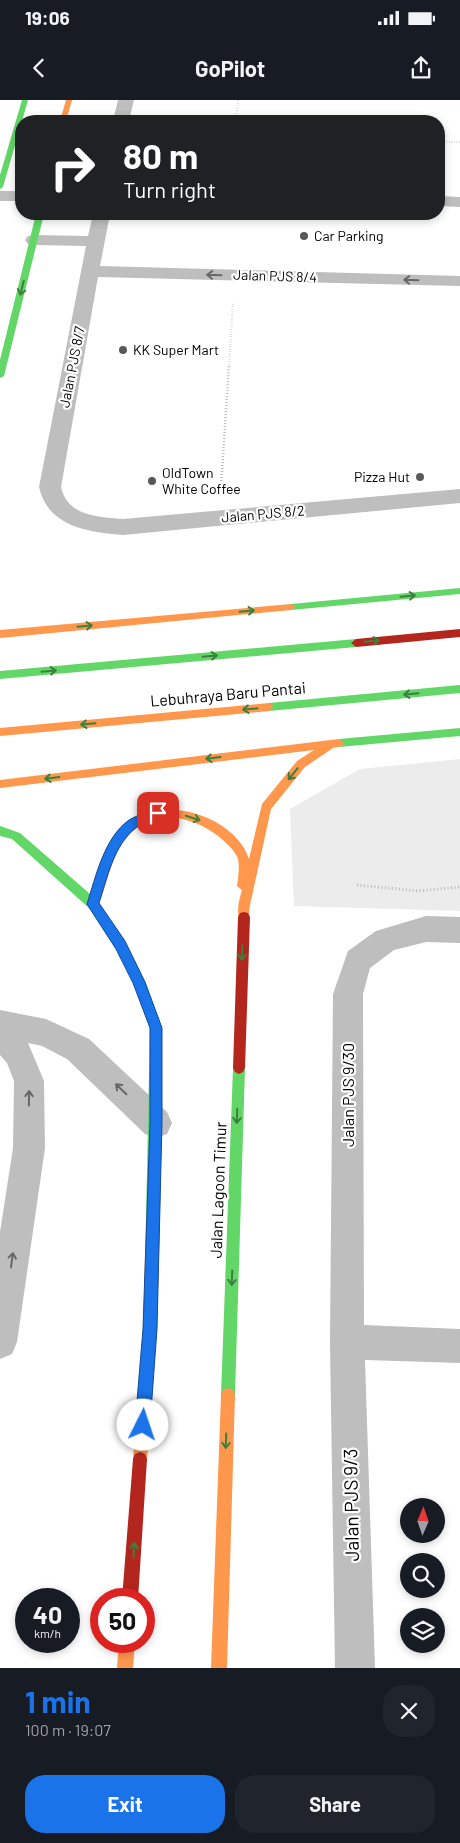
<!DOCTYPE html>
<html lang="en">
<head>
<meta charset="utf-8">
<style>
  body { margin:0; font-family:Barlow,sans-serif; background:#20242c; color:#f1f3f6; height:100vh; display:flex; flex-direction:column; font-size:19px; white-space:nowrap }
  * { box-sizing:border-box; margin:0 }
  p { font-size:16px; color:#9ea1a6 }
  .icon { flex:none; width:28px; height:28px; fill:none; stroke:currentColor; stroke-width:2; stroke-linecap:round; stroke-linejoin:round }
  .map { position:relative; height:1568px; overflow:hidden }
  .details { display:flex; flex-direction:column; background:#171b24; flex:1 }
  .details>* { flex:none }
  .top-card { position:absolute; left:15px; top:15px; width:430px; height:105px; border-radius:20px; box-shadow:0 2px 8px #0003; background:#202124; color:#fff; overflow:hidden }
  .needle { width:32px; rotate:2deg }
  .controls { position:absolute; left:400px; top:1398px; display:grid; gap:10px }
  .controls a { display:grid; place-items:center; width:45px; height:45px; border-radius:50%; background:#171b24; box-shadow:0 2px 8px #0003; font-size:25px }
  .speed { position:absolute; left:15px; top:1488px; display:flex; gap:10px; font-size:25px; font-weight:700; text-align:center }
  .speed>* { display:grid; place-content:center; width:65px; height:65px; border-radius:50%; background:#171b24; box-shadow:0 2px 8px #0003; line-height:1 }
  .speed small { font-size:12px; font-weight:400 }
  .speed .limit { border:8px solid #d22; background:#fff; color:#111 }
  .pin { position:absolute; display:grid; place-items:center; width:42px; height:42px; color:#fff; margin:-21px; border-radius:10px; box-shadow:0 2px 8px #0006 }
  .me { position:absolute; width:55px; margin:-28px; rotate:4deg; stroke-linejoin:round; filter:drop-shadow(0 0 4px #0008) }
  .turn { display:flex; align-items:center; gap:18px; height:105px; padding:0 25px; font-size:22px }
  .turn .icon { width:65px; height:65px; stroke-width:2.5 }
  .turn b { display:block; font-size:35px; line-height:42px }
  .round { display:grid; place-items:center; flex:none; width:52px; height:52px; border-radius:20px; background:#20242c }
  .headline { display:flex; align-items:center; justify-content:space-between; height:85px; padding:0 25px }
  h1 { font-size:30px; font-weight:700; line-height:38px; color:#1a73e8 }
  .button { display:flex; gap:10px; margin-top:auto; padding:10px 25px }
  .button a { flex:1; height:58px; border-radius:20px; background:#1a73e8; color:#fff; font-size:20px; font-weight:700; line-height:58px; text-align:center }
  .button a+a { background:#20242c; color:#f1f3f6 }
  .status { display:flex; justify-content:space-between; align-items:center; height:35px; padding:0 25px; background:#171b24; direction:ltr }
  .status svg { height:14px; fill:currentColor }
  header { display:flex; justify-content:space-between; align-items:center; height:65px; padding:0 25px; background:#171b24; font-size:22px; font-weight:700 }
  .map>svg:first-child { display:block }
  .green { fill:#ececec }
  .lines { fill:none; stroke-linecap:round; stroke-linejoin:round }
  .path-far2 { stroke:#b9b9b9; stroke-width:2; stroke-dasharray:0.5 2; stroke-linecap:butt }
  .path-far1 { stroke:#b9b9b9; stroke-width:2.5; stroke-dasharray:1 2; stroke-linecap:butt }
  .path { stroke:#b9b9b9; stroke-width:3; stroke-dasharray:1 2.5; stroke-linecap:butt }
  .street { fill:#bebebe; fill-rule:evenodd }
  .fast { fill:#63d668; fill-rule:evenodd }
  .slow { fill:#ff974d; fill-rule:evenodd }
  .jam { fill:#b3261e; fill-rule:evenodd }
  .oneway { stroke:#686868 }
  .oneway2 { stroke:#3b803e }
  .route { fill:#1a73e8; stroke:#114b97 }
  .poi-dot { fill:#595959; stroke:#fff; stroke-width:2 }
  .labels { text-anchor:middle; stroke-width:4.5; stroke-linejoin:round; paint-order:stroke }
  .far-poi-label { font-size:14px; fill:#000; stroke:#fff; text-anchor:start }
  .far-street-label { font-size:14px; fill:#000; stroke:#fff }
  .street-label { font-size:16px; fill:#000; stroke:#fff }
  .near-street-label { font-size:19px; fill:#000; stroke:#fff }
</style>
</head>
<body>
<div class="status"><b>19:06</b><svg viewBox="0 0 49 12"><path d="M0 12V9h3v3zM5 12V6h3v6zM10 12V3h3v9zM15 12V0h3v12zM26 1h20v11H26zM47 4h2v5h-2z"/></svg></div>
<header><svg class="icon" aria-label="back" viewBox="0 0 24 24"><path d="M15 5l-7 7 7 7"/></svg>GoPilot<svg class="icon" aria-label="share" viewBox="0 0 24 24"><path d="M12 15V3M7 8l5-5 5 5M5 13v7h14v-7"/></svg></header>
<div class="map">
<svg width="460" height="1568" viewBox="0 0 460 1568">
  <rect width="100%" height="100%" fill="#fff"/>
  <path class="green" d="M460 659V811L294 806 290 709 360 669Z"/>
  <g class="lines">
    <path class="path-far2" d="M236 21 238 0
      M439 42H460
      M229 267 233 202"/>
    <path class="path-far1" d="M221 387 229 265"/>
    <path class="path" d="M357 785 418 791 460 787"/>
    <path class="street" d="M118 0H134L129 21H113Z
      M0 91H21V101H0Z
      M439 96 460 97V107L439 106Z
      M93 114H110L100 166 460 176V186L98 177 61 387C67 416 98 417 123 419L460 389V403L123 435C88 432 48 427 39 387L86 146 34 145 28 144 25 140 28 136 34 135 88 136Z
      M426 816 460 817V843L426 842 394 850 370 868 363 894 364 1225 460 1229V1263L365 1260 375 1568H335L330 1242 333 894 348 851 376 831Z
      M0 910 46 919 89 939 167 1012 172 1023 167 1034 156 1038 145 1034 67 959 42 946 28 943 44 981 45 1048 17 1242 12 1254 0 1259V1132L13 1048 14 981 7 963 0 955Z"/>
    <path class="fast" d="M22 0H28L3 87 0 89V75Z
      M36 114H44L4 276 0 278V260Z
      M460 488V494L291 510 286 507 291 504Z
      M356 539 361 543 356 547 0 579V571Z
      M460 585V593L269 611 264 607 269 603Z
      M460 628V636L339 647 334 643 339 639Z
      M0 726 20 733 97 800 124 841 145 882 162 927 160 1119 158 1124 153 1126 148 1124 146 1119 150 927 134 884 116 849 89 808 12 739 0 736Z
      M239 962 243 964 245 968 235 1295 233 1300 228 1302 223 1300 221 1295 233 968 235 964Z"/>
    <path class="slow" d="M66 0H72L66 21H60Z
      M291 504 296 507 291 510 0 538V530Z
      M269 603 274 607 269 611 0 636V628Z
      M339 639 344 643 343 646 333 648 305 667 271 709 250 805 248 821 244 822 240 821C236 811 239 800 242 790L237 786C238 778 240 767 238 759 236 752 229 746 224 741 201 720 162 707 135 729 110 749 110 781 97 808L93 809 89 808 87 804C96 776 104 741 128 722 163 694 235 716 249 759L262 704 297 661 314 650 0 688V680Z
      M153 1112 158 1114 160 1119 157 1229 147 1359 145 1364 140 1366 135 1364 133 1359 143 1229 146 1119 148 1114Z
      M228 1288 233 1290 235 1295 227 1568H211L221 1295 223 1290Z
      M119 1541H135L133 1568H117Z"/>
    <path class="jam" d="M460 529V537L356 547 351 543 356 539Z
      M244 812 248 813 250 817 245 968 243 972 239 974 235 972 233 968 238 817 240 813Z
      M140 1352 145 1354 147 1359 138 1499H122L133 1359 135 1354Z"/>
  </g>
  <defs><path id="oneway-shaft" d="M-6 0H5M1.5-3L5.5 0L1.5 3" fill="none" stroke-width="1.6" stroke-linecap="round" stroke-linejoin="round" transform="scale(1.25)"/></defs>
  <g class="oneway">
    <use href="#oneway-shaft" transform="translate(214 175) rotate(-178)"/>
    <use href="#oneway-shaft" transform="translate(411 180) rotate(-178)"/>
    <use href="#oneway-shaft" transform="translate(121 989) rotate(-136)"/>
    <use href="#oneway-shaft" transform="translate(29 998) rotate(-89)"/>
    <use href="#oneway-shaft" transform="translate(12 1160) rotate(-82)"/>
  </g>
  <g class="oneway2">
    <use href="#oneway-shaft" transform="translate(22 188) rotate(104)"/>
    <use href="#oneway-shaft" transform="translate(408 496) rotate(-5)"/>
    <use href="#oneway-shaft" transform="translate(247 511) rotate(-5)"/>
    <use href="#oneway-shaft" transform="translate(85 526) rotate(-5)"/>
    <use href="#oneway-shaft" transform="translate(372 541) rotate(-5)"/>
    <use href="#oneway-shaft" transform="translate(210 556) rotate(-5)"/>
    <use href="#oneway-shaft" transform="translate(49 571) rotate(-5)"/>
    <use href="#oneway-shaft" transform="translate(411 594) rotate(175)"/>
    <use href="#oneway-shaft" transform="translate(250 609) rotate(175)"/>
    <use href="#oneway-shaft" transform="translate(88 624) rotate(175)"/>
    <use href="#oneway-shaft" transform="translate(213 658) rotate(173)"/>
    <use href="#oneway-shaft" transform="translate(293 674) rotate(129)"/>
    <use href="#oneway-shaft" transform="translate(52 678) rotate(173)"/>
    <use href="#oneway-shaft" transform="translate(193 718) rotate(18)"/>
    <use href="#oneway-shaft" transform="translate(242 853) rotate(92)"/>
    <use href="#oneway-shaft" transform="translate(237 1016) rotate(92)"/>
    <use href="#oneway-shaft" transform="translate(232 1178) rotate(92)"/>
    <use href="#oneway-shaft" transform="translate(226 1341) rotate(92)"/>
    <use href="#oneway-shaft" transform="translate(134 1450) rotate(-86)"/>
  </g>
  <path class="route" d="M158 708 164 713 162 716C154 719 144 722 137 727 114 744 107 778 99 803L125 841 145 882 162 928V1022L157 1229 150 1325 148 1330 143 1333 138 1330 135 1325 143 1229 150 1022V928L133 883 116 849 87 804C96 776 104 738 129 720 137 715 149 712 158 708Z"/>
  <g class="poi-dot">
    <circle cx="304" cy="136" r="5"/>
    <circle cx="123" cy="250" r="5"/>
    <circle cx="420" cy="377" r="5"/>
    <circle cx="152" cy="381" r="5"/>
  </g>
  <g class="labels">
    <g class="far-poi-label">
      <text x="314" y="141">Car Parking</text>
      <text x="133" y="255">KK Super Mart</text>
      <text x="162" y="378">OldTown<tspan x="162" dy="16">White Coffee</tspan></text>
      <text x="410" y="382" text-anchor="end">Pizza Hut</text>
    </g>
    <g class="far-street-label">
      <text transform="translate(275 176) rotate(2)" y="5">Jalan PJS 8/4</text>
      <text transform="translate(72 267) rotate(-79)" y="5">Jalan PJS 8/7</text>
      <text transform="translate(263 414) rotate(-5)" y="5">Jalan PJS 8/2</text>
    </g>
    <g class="street-label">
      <text transform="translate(228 594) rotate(-5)" y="6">Lebuhraya Baru Pantai</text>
      <text transform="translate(348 995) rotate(-90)" y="6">Jalan PJS 9/30</text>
      <text transform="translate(218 1090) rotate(-88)" y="6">Jalan Lagoon Timur</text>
    </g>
    <g class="near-street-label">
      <text transform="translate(351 1405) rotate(-91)" y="7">Jalan PJS 9/3</text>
    </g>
  </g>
</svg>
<div class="controls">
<a><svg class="needle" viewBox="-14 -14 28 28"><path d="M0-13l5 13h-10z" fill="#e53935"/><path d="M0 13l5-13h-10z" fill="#9ea1a6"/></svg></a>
<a><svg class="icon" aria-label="search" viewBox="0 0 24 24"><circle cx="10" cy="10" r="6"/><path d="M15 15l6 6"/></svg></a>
<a><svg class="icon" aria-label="layers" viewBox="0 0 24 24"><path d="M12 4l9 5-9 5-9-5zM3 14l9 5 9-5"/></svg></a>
</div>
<div class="speed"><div>40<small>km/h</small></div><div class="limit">50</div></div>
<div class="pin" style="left:158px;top:713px;background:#d93025"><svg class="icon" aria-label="arrive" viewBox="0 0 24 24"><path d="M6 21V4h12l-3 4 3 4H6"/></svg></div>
<svg class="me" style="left:143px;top:1325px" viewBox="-20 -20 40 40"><circle r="19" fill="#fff"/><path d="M0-13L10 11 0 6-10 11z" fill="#1a73e8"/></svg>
<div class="top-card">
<div class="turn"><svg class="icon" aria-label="right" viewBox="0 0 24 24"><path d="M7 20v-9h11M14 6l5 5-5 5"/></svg><div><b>80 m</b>Turn right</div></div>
</div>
</div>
<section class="details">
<div class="headline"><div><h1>1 min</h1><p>100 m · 19:07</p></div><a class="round"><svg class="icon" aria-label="close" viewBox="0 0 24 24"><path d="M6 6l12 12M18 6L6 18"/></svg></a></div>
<div class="button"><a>Exit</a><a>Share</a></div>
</section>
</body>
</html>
